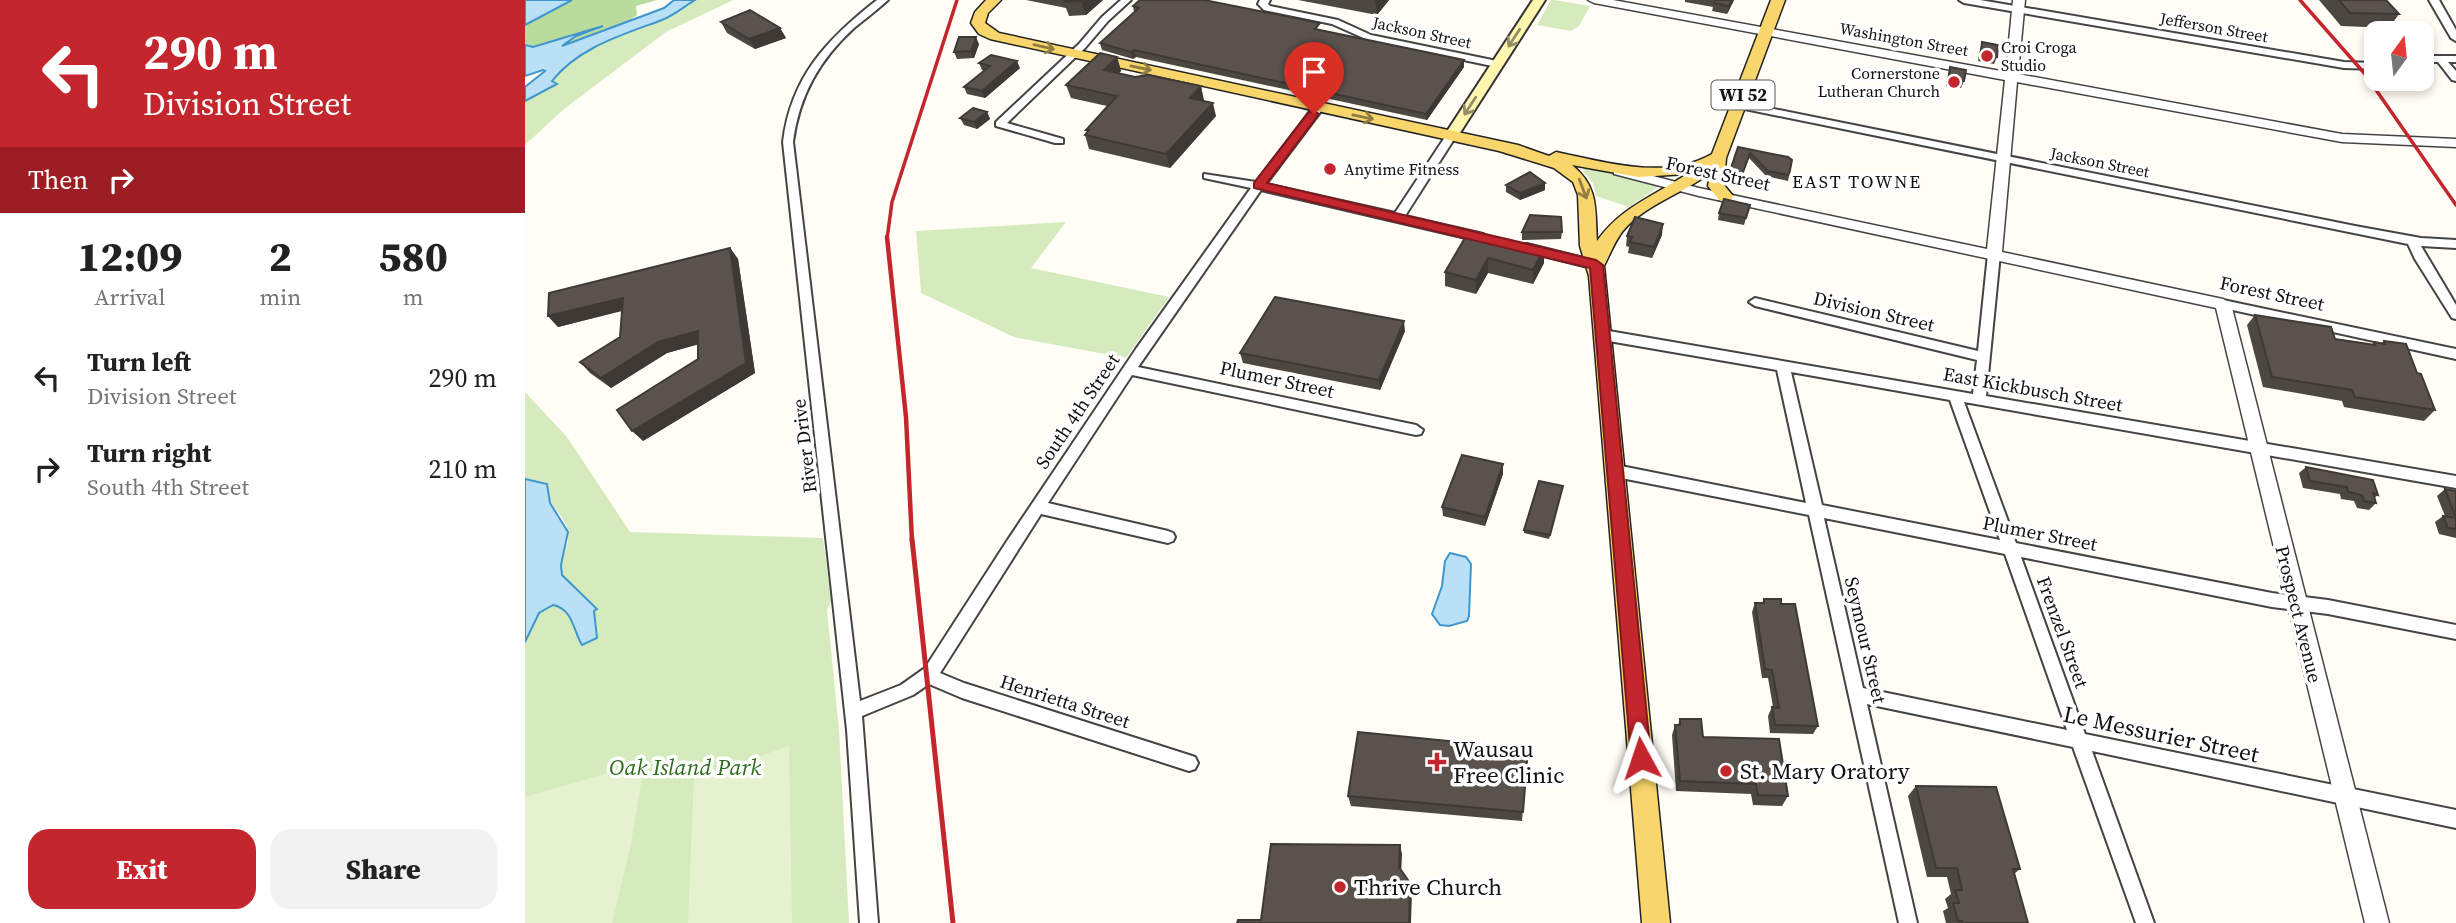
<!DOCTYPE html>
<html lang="en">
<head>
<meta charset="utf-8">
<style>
  body { margin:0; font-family:"Source Serif 4",serif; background:#f2f2f2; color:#222; height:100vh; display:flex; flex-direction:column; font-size:26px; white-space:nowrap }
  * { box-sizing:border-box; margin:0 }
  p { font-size:23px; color:#767676 }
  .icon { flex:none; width:38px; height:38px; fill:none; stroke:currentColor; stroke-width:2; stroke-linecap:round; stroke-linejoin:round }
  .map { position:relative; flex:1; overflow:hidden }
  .sheet { display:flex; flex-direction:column; background:#fff; width:525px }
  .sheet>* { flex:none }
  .banner { background:#c4262e; color:#fff; overflow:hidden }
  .needle { width:46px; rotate:15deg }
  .controls { position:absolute; left:1839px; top:21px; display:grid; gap:14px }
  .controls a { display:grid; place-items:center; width:70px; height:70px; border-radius:14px; background:#fff; box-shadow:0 4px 10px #0003; font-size:35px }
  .pin { position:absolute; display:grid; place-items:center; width:60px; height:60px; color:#fff; margin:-72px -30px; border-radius:50% 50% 50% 0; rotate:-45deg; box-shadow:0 0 7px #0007 }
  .pin .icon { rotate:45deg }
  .me { position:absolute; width:77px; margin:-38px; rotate:355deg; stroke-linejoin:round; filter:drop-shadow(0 0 5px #0008) }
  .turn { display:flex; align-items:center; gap:24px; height:147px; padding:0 28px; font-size:32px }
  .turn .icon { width:91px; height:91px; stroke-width:2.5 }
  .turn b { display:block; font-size:49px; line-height:60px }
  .then { display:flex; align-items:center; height:66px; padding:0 28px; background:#0003; gap:14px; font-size:26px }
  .eta { display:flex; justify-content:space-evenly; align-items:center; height:119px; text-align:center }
  .eta b { font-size:42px; font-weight:800; line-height:49px }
  .action { display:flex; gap:14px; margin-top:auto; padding:14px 28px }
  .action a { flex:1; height:80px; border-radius:21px; background:#c4262e; color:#fff; font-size:28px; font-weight:800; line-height:80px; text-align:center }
  .action a+a { background:#f2f2f2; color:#222 }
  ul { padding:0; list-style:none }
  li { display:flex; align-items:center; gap:21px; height:91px; padding:0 28px }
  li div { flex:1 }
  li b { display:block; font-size:26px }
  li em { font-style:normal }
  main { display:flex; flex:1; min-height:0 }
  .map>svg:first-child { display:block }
  .green { fill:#d5ebbd }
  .forest { fill:#b9dc9c }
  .pitch { fill:#e6f2cf }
  .water { fill:#b9e0f7; stroke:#3f96cf; stroke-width:2 }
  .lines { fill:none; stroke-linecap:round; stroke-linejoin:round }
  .minor-casing { stroke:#444; stroke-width:4 }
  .tertiary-casing { stroke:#444; stroke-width:3 }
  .secondary-casing { stroke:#333; stroke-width:4 }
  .primary-casing { stroke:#222; stroke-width:3 }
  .minor { fill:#fff; fill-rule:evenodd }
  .tertiary { fill:#fff; fill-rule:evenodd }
  .secondary { fill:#fff6b0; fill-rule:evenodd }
  .primary { fill:#f9d66b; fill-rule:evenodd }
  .rail-far2 { stroke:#c4262e; stroke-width:3.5 }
  .rail-far1 { stroke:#c4262e; stroke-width:4.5 }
  .rail { stroke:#c4262e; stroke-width:5 }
  .wall { fill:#4d4742 }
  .shaded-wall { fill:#3f3936 }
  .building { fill:#5a524d; stroke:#3f3936; stroke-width:2 }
  .oneway { stroke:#948f68 }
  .oneway2 { stroke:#917d42 }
  .route { fill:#c4262e; stroke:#7f191e; stroke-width:2 }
  .poi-dot { fill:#c4262e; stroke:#fff; stroke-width:2.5 }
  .labels { text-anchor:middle; stroke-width:7; stroke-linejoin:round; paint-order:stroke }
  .far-street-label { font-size:16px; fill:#111; stroke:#fff }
  .far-poi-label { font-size:16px; fill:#111; stroke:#fff; text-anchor:start }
  .shield { fill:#fff; stroke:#585858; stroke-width:2 }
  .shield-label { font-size:18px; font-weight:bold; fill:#111 }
  .far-neighbourhood-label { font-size:18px; letter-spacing:2px; fill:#111; stroke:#fff }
  .street-label { font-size:19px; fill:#111; stroke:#fff }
  .near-street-label { font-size:23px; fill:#111; stroke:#fff }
  .near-poi-label { font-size:23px; fill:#111; stroke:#fff; text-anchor:start }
  .near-park-label { font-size:23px; font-style:italic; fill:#2f6b1f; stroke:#fff }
</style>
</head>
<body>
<main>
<section class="sheet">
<div class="banner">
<div class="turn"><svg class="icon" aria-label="left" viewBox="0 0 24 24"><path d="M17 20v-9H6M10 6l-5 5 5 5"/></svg><div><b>290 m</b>Division Street</div></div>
<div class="then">Then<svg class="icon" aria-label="right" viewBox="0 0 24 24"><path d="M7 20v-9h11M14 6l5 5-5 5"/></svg></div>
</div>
<div class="eta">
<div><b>12:09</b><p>Arrival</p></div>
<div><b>2</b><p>min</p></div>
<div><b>580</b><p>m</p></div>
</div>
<ul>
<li><svg class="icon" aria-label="left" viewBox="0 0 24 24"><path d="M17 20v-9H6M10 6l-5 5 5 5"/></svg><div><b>Turn left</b><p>Division Street</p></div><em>290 m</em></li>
<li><svg class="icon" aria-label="right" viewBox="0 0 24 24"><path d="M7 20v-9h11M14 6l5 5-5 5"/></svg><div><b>Turn right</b><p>South 4th Street</p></div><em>210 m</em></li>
</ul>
<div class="action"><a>Exit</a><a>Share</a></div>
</section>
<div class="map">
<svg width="1931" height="923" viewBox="0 0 1931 923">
  <rect width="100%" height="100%" fill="#fffdf5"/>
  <path class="green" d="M170 0H208L141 32 39 109 0 145V101L31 84 26 82 38 67 69 46 141 18Z
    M1026 0H1029L1065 6 1054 26 1046 31 1012 25Z
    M1060 168 1128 183 1132 188 1104 207 1071 196 1068 183 1058 172Z
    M541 222 506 268 644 297 601 358 489 337 396 293 391 231Z
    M0 392 42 437 105 532 298 538 306 601 302 610 314 730 324 923H0V642L14 613 28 605C47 610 49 629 57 645L72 638 69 611 72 610 43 583 36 571C36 558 45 546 43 532 41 514 21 507 23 487L19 483 0 479Z"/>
  <path class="forest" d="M47 0H132L111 6 112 15C94 29 57 40 35 46L51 36 71 30 73 27 8 47 0 45V25Z"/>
  <path class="pitch" d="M264 746 267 923H163L169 779Z
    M108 766 118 771 106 844 87 923H0V797Z"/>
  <path class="water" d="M0 0H47L0 25Z
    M149 0H170C160 6 148 16 137 20 97 35 54 47 27 81L32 84 0 101V87L20 71 18 70 0 76V45L8 47 78 26 51 36 37 46 139 8Z
    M0 479 22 484 25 503 43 532 36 565 37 575 72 609 69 611 72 638 57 645C48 630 48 609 28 605L14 613 0 642Z
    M925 553 941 557 946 564 944 616 942 621 924 626 915 625 907 614 917 586 920 561Z"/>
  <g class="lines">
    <g class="minor-casing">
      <path id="minor" d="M352 0H363C352 10 340 19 329 28 294 60 274 96 268 142L335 701 376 685 400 668 482 541 611 349 726 188 679 178V174L731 182 790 105 794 104 799 107 741 184 870 213 922 134 926 133 931 136 880 216 958 234 964 238 958 242 736 190 613 367 891 425 898 430 896 434 891 435 607 375 523 503 643 531 648 533 650 537 648 541 643 543 516 514 415 673 439 683 664 755 670 757 673 763 670 769 664 771 437 698 404 684 388 695 337 716 353 923H335L322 730 258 142C266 77 302 39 352 0Z
        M596 0H606L583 21 560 48 482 123 538 139V143H530L471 126V122L554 44 577 17Z
        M735 0H745L743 4 745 6 813 20 846 35 972 61 977 64 972 67 843 40 807 24 739 10 733 4Z
        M1434 0H1455L1819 62 1852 63V69L1819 68 1439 3Z
        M1904 0H1914L1931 30V41L1926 38Z
        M1897 56H1931V62H1923L1931 71V81L1927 80 1913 62H1897Z
        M1214 102 1830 226 1896 238 1931 240V248L1896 246 1931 305V319L1927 318 1890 259 1883 244 1210 107 1209 105Z
        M1002 244 1075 262 1077 265 1071 269 998 251V245Z
        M1469 250 1475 254 1461 396 1931 476V488L1439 402 1491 543 1747 593 1803 600 1931 625V639L1803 614 1747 607 1496 557 1560 734 1931 810V828L1567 751 1629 923H1611L1548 747 1342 704 1392 923H1374L1284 515 1091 477 1086 475 1084 471 1086 467 1091 465 1281 503 1252 370 1078 340 1072 335 1078 330 1448 394 1452 360 1230 306 1224 302 1230 298 1453 351 1463 254ZM1266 372 1425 400 1475 540 1297 505ZM1299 518 1480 554 1542 730 1338 688Z
        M1698 300 1931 349V359L1694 307 1692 304Z"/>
    </g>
    <g class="tertiary-casing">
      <path id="tertiary" d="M1063 0H1088L1481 72 1488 0H1500L1493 74 1817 134 1931 139V147L1817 142 1492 82 1477 252 1698 299 1706 304 1864 923H1840L1691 308 1174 196 1089 174V168L1094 167 1174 188 1462 249 1480 80 1069 3Z"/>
    </g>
    <g class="secondary-casing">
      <path id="secondary" d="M1008 0H1020L931 139H921L919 136Z"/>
    </g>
    <g class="primary-casing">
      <path id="primary" d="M461 0H476L463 13 460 23 474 33 993 145 1024 156 1031 152C1080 162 1140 181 1187 154L1246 0H1260L1201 158 1199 185 1208 196 1206 200H1194L1183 186 1185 173C1157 194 1119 205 1097 232 1089 243 1085 254 1079 266L1145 923H1117L1064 276 1055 246 1053 195 1048 182 1029 168 974 151 465 39 454 34 446 23 450 12ZM1047 165 1113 177 1162 174C1129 196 1096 207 1072 241 1070 209 1074 187 1047 165Z"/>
    </g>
    <use href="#minor" class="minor"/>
    <use href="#tertiary" class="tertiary"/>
    <use href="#secondary" class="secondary"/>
    <use href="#primary" class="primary"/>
    <path class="rail-far2" d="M1775 0 1840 74 1931 205
      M362 239 367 202 432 0"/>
    <path class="rail-far1" d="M362 237 381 417 387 541"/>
    <path class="rail" d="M387 539 428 923"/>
  </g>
  <path class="wall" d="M501 0H578L561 15 544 16 541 8Z
    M773 0H864L852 15Z
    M1160 0H1209L1202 14 1187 11 1188 7 1160 2Z
    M1794 0H1861L1874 14 1864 28 1816 26Z
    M608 6 795 30 939 60V67L902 120 611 57 608 59 577 50 575 43 609 12Z
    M196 22 255 28 261 38 230 49 202 33Z
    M1457 42 1472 57 1469 64 1453 61 1455 49Z
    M454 44 449 58 432 59 429 52Z
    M592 57 596 71 593 74 610 77 676 86 678 101 691 116 645 168 564 149 560 135 562 132 561 130 582 106 546 98 541 85Z
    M454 63 495 68 460 98 442 94 439 87 459 71 457 70Z
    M1425 67 1439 81 1436 88 1421 86 1423 74Z
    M462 112 465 119 452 129 439 125 435 118Z
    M1213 147 1267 160 1263 181 1241 176 1224 158 1214 185 1202 183Z
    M981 185 1020 190 995 200 981 192Z
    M1225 205 1219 225 1193 220 1194 213Z
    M944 231 1019 249V263L1008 284 963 273 951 294 920 286V272Z
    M997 232H1037L1036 239 997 240Z
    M1137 235 1127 258 1103 253 1104 247 1101 246 1102 236Z
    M205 248 213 259 230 373 118 441 173 359V344L142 353 86 388 65 373 55 362 95 337 97 311 33 327 23 316Z
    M1730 315 1810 339 1847 345 1849 342 1857 343 1859 341 1892 373 1910 410 1899 421 1819 407 1817 401 1738 387 1722 325Z
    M880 331 855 390 718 363 715 353Z
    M1781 467 1853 495 1849 498 1851 503 1844 510 1832 508 1829 501 1816 499 1815 494 1778 488 1774 473Z
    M978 474 960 526 918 516 917 507Z
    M1038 486 1024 539 999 533V530Z
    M1920 489 1931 491V538L1914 534 1910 522 1918 516H1920L1912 496Z
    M1239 599 1293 726 1288 734 1245 733 1243 716 1247 707H1248L1243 678H1237L1227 612 1230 603H1237Z
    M1155 719 1178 737 1263 796 1257 806 1228 805 1226 794 1151 791 1147 735 1150 725H1153Z
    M1003 749 997 821 826 806 823 796Z
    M1391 786 1495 869 1489 874 1503 923H1421L1418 911 1423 908 1420 899 1426 894 1422 877H1402L1383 796Z"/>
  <path class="shaded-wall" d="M558 0H578L561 15 556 1Z
    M850 0H864L852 15Z
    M1207 0H1209L1202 14 1204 6Z
    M255 28 261 38 230 49 224 39Z
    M451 37 454 44 449 58 446 51Z
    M609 50 611 57 608 59 606 52Z
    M592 57 596 71 583 84 579 70Z
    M939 60V67L902 120 901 114Z
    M492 61 495 68 460 98 457 91Z
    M676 86 679 100 668 111 665 98Z
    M688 103 691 116 645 168 641 154Z
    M462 112 465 119 452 129 449 122Z
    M1020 183V190L995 200V193Z
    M1138 224 1137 235 1127 258 1129 247Z
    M205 248 213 259 230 373 118 441 107 431 221 363Z
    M1019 249V263L1008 284V270Z
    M963 258V273L951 294V280Z
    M98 298 107 308 33 327 23 316Z
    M879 321 880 331 855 390 854 380Z
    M173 331 182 342 142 353 86 388 76 378 133 342Z
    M978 464V474L960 526V517Z
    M875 845 877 854 876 876 874 867Z
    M885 883 887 892 886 923H884Z"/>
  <path class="building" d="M540 0H558L556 1 539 2Z
    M615 0H679L795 23 790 29 939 60 901 114 609 50 606 52 575 43 614 8 608 6Z
    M1190 0H1207L1204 6 1189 3Z
    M1814 0H1861L1874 14 1825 13Z
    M225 10 255 28 224 39 196 22Z
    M434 37H451L446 51 429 52Z
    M1457 42 1473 45 1472 57 1456 54Z
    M575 53 592 57 579 70 610 77 623 75 676 86 665 98 688 103 641 154 560 135 564 130H561L592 96 541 85Z
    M466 55 492 61 457 91 439 87 465 66 454 63Z
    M1425 67 1441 70 1439 81 1424 79Z
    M448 108 462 112 449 122 435 118Z
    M1213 147 1263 157 1267 160 1264 175 1243 171 1225 153 1215 180 1203 177Z
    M1005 172 1020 183 995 193 981 185Z
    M1199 199 1225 205 1221 218 1194 213Z
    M1005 215 1036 217 1037 232H997Z
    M1110 217 1138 224 1129 247 1105 242 1107 237 1102 236Z
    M944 231 1019 249 1008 270 963 258 951 280 920 272Z
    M205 248 221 363 107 431 92 410 173 359V331L133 342 76 378 55 362 95 337 98 298 23 316 24 293Z
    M750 297 879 321 854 380 715 353Z
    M1730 315 1806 327 1810 339 1850 345 1849 342 1860 344 1859 341 1881 344 1892 373 1896 374 1910 410 1830 397 1827 390 1747 377Z
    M937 455 978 464 960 517 917 507Z
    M1781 467 1848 480 1853 495 1848 493 1851 503 1839 501 1837 495 1823 492 1822 487 1785 481Z
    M1014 481 1038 486 1025 535 999 530Z
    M1920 489 1931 491V518Z
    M1918 516 1931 518V529L1923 528Z
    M1239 599H1256V604H1270L1293 726 1250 725 1247 707 1254 708 1247 670 1240 669 1230 603H1239Z
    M1155 719H1176L1178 737 1254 739 1263 796 1233 795 1231 784 1155 781 1150 725H1155Z
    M833 732 1003 749 998 812 823 796Z
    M1391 786 1471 787 1495 869H1488L1503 923H1438L1437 921H1433L1428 903H1434L1430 890H1437L1432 868H1411Z
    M746 844 875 845 874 867 885 883 884 923H712L713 920H736Z"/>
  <defs><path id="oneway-shaft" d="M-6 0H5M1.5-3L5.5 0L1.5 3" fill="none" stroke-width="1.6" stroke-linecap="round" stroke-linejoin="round" transform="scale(1.75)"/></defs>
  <g class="oneway">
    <use href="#oneway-shaft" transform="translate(989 38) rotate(123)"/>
    <use href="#oneway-shaft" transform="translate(945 106) rotate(123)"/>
  </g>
  <g class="oneway2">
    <use href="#oneway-shaft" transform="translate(519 47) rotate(13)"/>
    <use href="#oneway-shaft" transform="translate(616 68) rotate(12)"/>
    <use href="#oneway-shaft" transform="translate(838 117) rotate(12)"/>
    <use href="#oneway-shaft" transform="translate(1058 189) rotate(69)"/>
  </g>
  <path class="route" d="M789 111 794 114 742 183 1071 260 1078 265 1126 758 1123 764 1116 767 1109 764 1106 758 1065 268 729 188V183L784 112Z"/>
  <g class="poi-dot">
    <circle cx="1462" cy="56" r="7"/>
    <circle cx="1429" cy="82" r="7"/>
    <circle cx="805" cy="169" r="7"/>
    <path d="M908.5 751.5h7v7h7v7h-7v7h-7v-7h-7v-7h7z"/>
    <circle cx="1201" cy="771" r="7"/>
    <circle cx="815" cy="887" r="7"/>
  </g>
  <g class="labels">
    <g class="far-street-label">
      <text transform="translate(1689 27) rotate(10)" y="6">Jefferson Street</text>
      <text transform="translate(897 32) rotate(12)" y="6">Jackson Street</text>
      <text transform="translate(1379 39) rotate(10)" y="6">Washington Street</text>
      <text transform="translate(1575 162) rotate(11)" y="6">Jackson Street</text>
    </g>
    <g class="far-poi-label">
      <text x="1476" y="53">Croi Croga<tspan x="1476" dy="18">Studio</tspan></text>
      <text x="1415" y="79" text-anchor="end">Cornerstone<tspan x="1415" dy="18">Lutheran Church</tspan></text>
      <text x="819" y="175">Anytime Fitness</text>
    </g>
    <rect class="shield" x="1186.5" y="80.5" width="63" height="29" rx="5"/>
    <g class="shield-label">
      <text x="1218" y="101">WI 52</text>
    </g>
    <g class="far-neighbourhood-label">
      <text x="1332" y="188">EAST TOWNE</text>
    </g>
    <g class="street-label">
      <text transform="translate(1193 173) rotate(12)" y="7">Forest Street</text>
      <text transform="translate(1747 293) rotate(12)" y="7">Forest Street</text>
      <text transform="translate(1349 311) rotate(13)" y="7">Division Street</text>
      <text transform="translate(752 379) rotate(12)" y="7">Plumer Street</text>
      <text transform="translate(1508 389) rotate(10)" y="7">East Kickbusch Street</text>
      <text transform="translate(552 411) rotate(-56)" y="7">South 4th Street</text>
      <text transform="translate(279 446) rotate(-97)" y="7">River Drive</text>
      <text transform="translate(1515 533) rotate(11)" y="7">Plumer Street</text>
      <text transform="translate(1774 614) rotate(76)" y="7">Prospect Avenue</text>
      <text transform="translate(1538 632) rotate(70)" y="7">Frenzel Street</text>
      <text transform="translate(1341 640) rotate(77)" y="7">Seymour Street</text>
      <text transform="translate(540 701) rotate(18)" y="7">Henrietta Street</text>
    </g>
    <g class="near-street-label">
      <text transform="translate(1636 734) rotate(12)" y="8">Le Messurier Street</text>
    </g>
    <g class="near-poi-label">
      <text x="928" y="757">Wausau<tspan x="928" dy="26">Free Clinic</tspan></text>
      <text x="1215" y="779">St. Mary Oratory</text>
      <text x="829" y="895">Thrive Church</text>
    </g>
    <g class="near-park-label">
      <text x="160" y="775">Oak Island Park</text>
    </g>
  </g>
</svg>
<div class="controls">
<a><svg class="needle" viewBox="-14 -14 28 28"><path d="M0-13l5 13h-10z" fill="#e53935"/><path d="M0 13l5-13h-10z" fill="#767676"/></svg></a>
</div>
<div class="pin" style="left:789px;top:114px;background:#d93025"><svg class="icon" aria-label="arrive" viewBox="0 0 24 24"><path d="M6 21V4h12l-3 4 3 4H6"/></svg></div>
<svg class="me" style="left:1116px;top:758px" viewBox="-20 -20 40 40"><path d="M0-17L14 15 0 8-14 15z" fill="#c4262e" stroke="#fff" stroke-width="4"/></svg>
</div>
</main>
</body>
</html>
